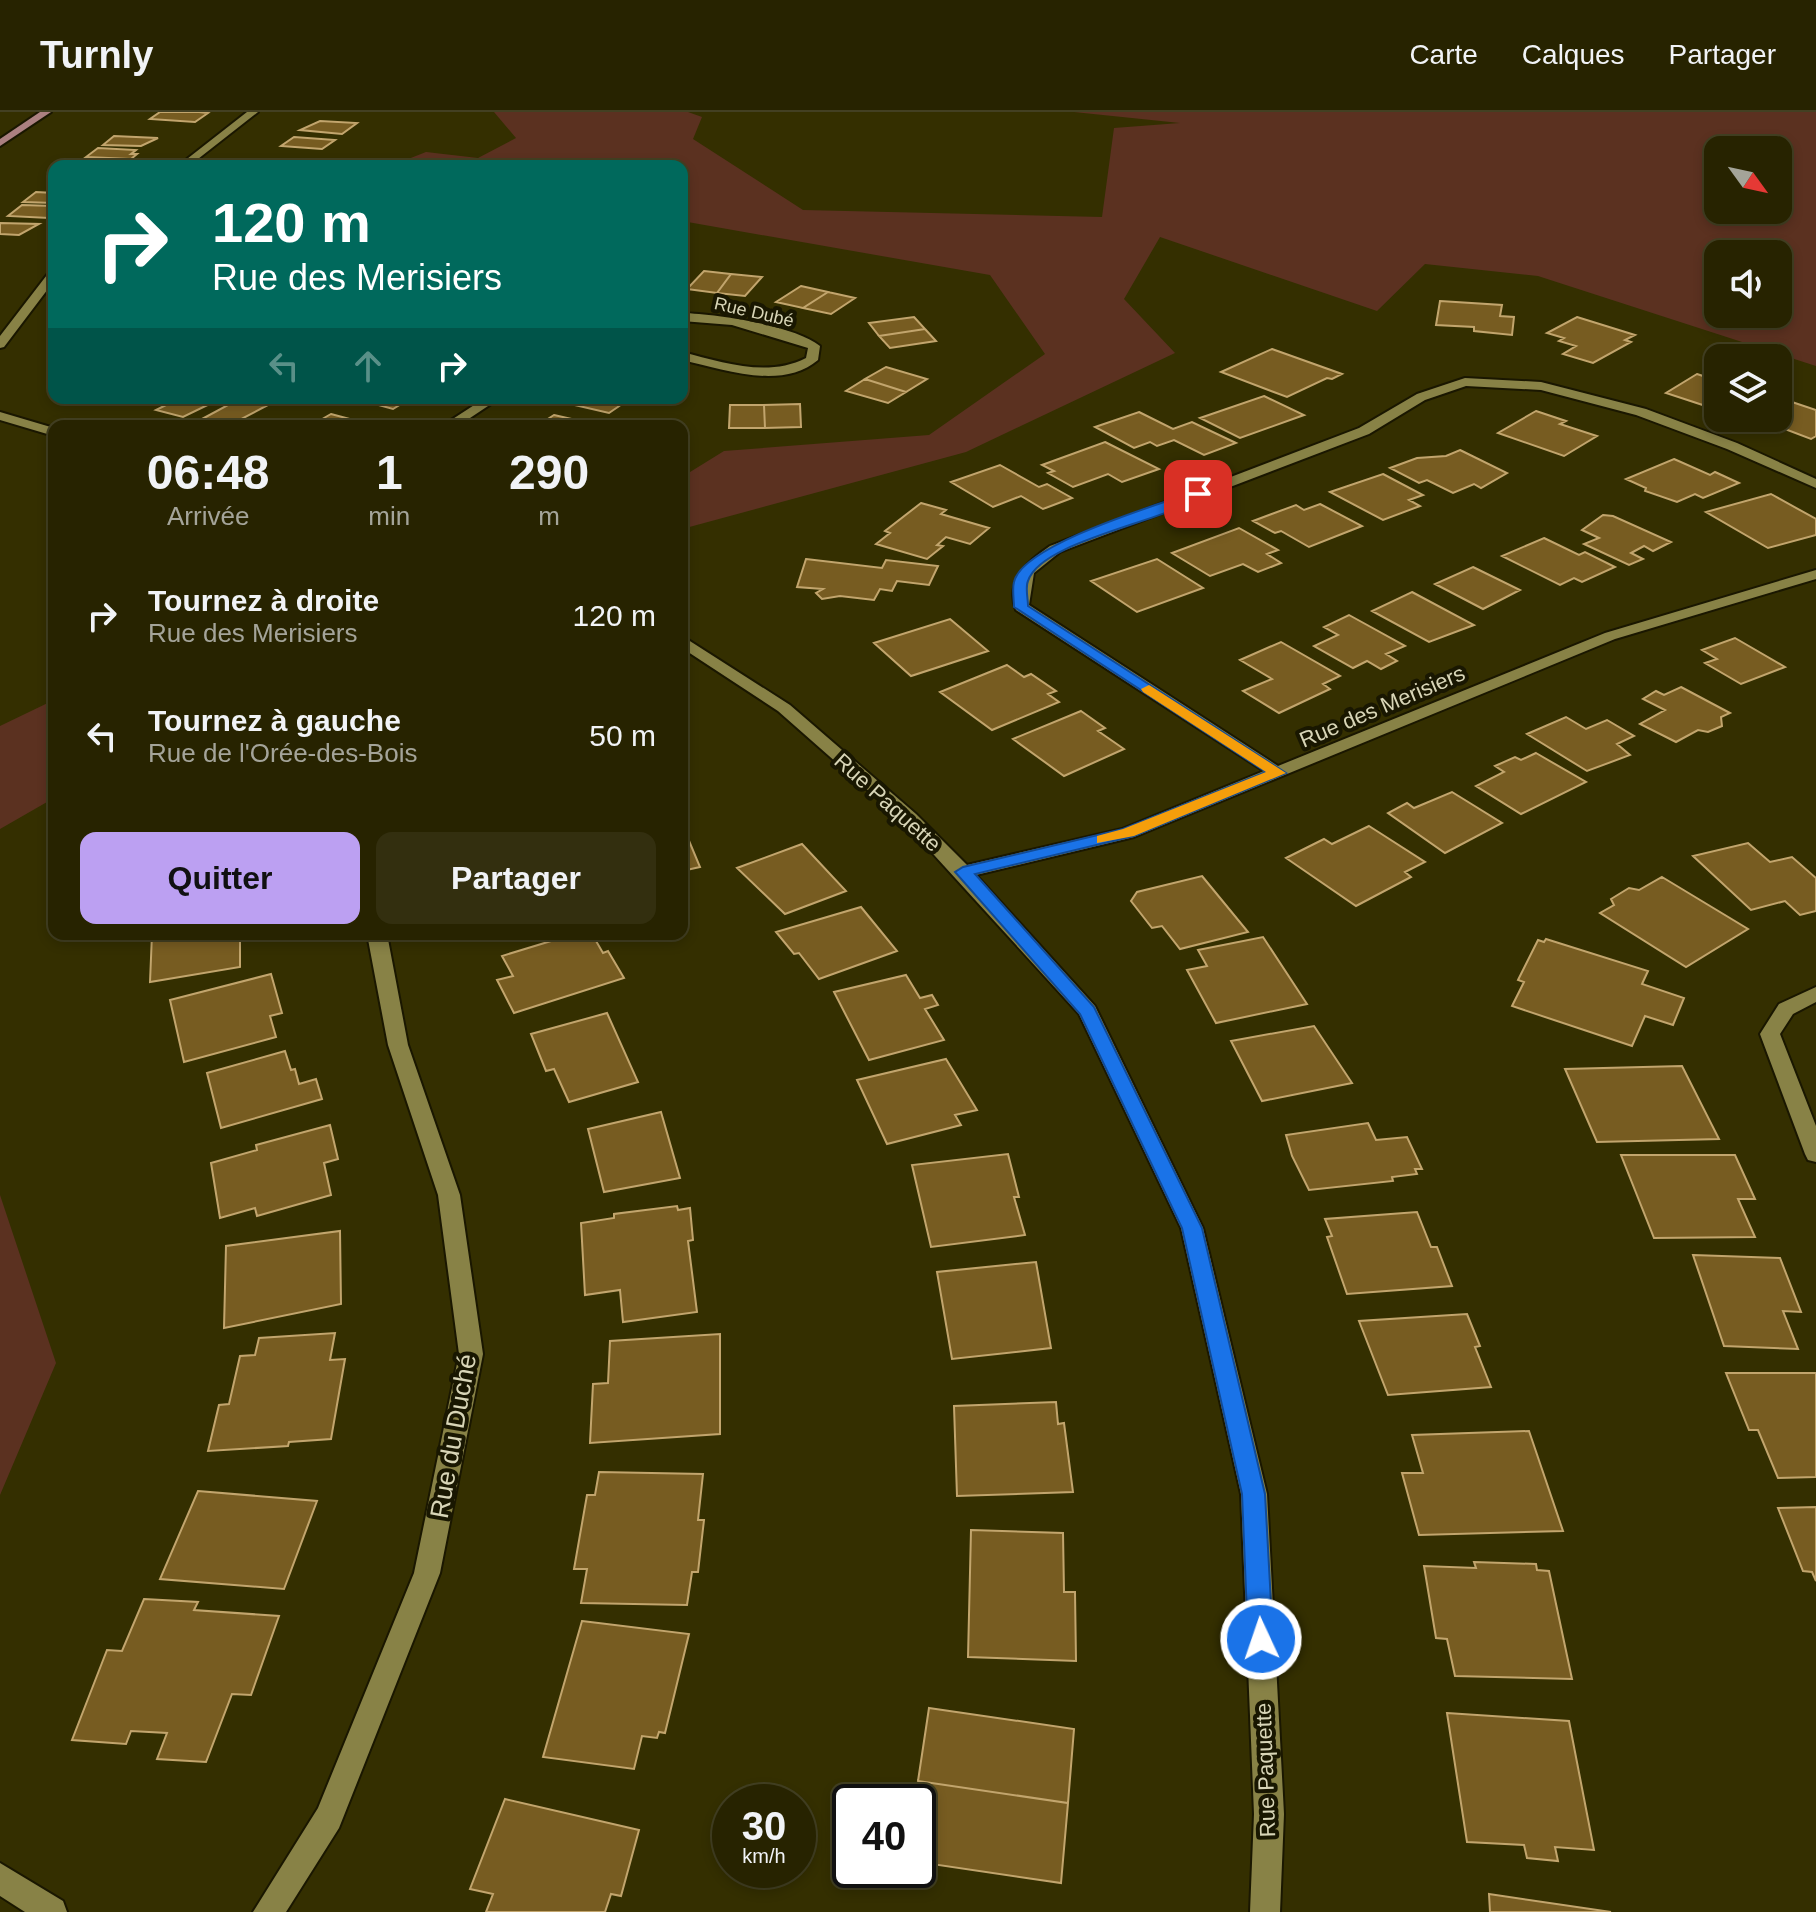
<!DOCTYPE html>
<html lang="fr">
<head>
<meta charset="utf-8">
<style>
  body { margin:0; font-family:Arial,sans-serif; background:#332f0f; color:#f1f3f6; height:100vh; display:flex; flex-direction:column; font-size:30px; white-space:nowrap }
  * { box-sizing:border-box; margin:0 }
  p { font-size:26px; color:#a4a499 }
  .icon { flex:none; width:44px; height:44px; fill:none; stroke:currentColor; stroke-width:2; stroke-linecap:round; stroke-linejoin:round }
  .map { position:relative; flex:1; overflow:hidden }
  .drawer { position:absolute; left:48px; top:308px; width:640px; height:520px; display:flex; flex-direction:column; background:#272300; border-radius:16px; box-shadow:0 4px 12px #0003,0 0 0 2px #434022 }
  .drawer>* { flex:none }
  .top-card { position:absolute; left:48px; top:48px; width:640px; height:244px; border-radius:16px; box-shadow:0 4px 12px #0003,0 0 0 2px #434022; background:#00695c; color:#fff; overflow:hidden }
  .needle { width:52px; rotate:123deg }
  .buttons { position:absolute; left:1704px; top:24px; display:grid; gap:16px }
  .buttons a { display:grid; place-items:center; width:88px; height:88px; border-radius:16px; background:#272300; box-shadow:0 4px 12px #0003,0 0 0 2px #434022; font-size:40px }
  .speed { position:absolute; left:712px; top:1672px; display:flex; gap:16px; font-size:40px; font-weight:700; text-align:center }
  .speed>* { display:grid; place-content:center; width:104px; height:104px; border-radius:50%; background:#272300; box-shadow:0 4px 12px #0003,0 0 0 2px #434022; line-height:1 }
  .speed small { font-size:20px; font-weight:400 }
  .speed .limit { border:4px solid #111; border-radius:12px; background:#fff; color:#111 }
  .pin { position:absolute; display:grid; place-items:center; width:68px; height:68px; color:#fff; margin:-34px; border-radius:16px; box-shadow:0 4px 12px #0006 }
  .me { position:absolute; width:88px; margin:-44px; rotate:357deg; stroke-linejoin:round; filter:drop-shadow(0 0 6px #0008) }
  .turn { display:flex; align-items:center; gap:28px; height:168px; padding:0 32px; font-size:36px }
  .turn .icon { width:104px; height:104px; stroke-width:2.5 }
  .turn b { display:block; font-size:56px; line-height:68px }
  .lanes { display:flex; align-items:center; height:76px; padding:0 32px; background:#0003; justify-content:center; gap:40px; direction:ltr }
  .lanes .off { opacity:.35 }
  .eta { display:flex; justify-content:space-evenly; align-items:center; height:136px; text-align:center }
  .eta b { font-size:48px; font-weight:700; line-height:56px }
  .primary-button { display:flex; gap:16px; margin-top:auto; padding:16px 32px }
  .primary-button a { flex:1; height:92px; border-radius:16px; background:#bca0f2; color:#111; font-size:32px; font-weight:700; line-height:92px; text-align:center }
  .primary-button a+a { background:#332f0f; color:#f1f3f6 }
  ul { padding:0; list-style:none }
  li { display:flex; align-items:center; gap:24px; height:120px; padding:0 32px }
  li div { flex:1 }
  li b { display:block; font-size:30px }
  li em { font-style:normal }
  header { display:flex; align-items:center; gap:48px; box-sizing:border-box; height:112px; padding:0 40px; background:#272300; border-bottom:2px solid #434022 }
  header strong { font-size:38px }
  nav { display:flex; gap:44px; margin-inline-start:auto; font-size:28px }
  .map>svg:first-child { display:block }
  .green { fill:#5b3120; fill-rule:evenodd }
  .building { fill:#775c21; stroke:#c2a56d; stroke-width:2 }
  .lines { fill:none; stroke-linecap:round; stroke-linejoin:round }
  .minor-casing { stroke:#1a1700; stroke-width:4 }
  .major-casing { stroke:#1a1700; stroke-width:4 }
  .minor { fill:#888246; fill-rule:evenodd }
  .major { fill:#ab8080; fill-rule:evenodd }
  .route { fill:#1a73e8; stroke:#114b97; stroke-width:2 }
  .slow { fill:#f59e0b }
  .labels { text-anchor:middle; stroke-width:8; stroke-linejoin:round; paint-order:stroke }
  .far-street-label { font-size:18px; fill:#d8d5b7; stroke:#191701 }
  .street-label { font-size:22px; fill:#d8d5b7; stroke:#191701 }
  .near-street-label { font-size:26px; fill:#d8d5b7; stroke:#191701 }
</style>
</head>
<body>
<header>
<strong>Turnly</strong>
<nav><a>Carte</a><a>Calques</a><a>Partager</a></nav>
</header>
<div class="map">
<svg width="1816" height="1800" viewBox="0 0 1816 1800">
  <rect width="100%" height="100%" fill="#342f00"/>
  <path class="green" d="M494 0H688L702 5 693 27 803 98 1102 105 1114 16 1180 11 1074 0H1816V254L1538 164 1425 152 1377 199 1160 125 1124 187 1175 241 966 340 682 417V365L724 339 929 323 1045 242 990 163 682 109V54L393 53 426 40 478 46 516 26ZM1718 38H1778V98H1718ZM1718 142H1778V202H1718Z
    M54 588V686L0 717V614Z
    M0 1083 56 1251 0 1383Z"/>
  <path class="building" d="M160 0H199L208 1 195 10 150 7Z
    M320 9 357 11 342 22 300 18Z
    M114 24 158 26 141 34 103 33Z
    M294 25 335 28 322 37 281 34Z
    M98 36 136 38 131 42H137L131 47 86 45Z
    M36 80 54 81V91L23 90Z
    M22 93 54 94V102L49 106 8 104Z
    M0 111 39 112 19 123 0 122Z
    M704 159 731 162 717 181 687 177Z
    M731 162 762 165 745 184 717 181Z
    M801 174 828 180 803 196 776 190Z
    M828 180 855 186 831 202 803 196Z
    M1440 189 1502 193 1500 204 1514 205 1512 223 1474 219V215L1436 213Z
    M914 205 925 217 879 224 869 211Z
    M1577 205 1635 223 1625 228 1631 230 1593 251 1563 242 1576 234 1559 229 1564 226 1547 221Z
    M925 217 936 229 890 236 879 224Z
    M1272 237 1342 262 1332 267 1327 266 1287 285 1221 260Z
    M886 255 927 267 906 280 865 267Z
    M1697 262 1718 269V298L1666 281Z
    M865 267 906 280 888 291 846 279Z
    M1264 284 1304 303 1240 326 1200 306Z
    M180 286H222L183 305 156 298Z
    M353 286H411L393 297Z
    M573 286H619L628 288 609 301 566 291Z
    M239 287 266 294 228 314 209 313 214 310 202 307Z
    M1789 289 1816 298V324L1811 327 1756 306H1778V290L1785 292Z
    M800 292 801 315 765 316 764 293Z
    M730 293H764L765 316H729Z
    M1536 299 1566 309 1560 312 1597 324 1564 344 1498 321Z
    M1139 300 1173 317 1192 310 1236 331 1204 343 1174 328 1157 334 1150 330 1134 336 1095 315Z
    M331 302 372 313 310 314Z
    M554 303 598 313 537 314Z
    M1105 330 1159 357 1122 370 1108 362 1073 375 1048 361 1054 359 1042 353Z
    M1460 338 1507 361 1481 376 1474 372 1453 381 1427 368 1419 371 1390 356 1417 346 1446 344Z
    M1674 347 1710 363 1715 360 1739 371 1703 386 1695 382 1677 390 1645 379 1646 376 1626 367Z
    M1000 353 1039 375 1047 372 1072 386 1043 397 1021 384 993 395 951 370Z
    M1383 362 1423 383 1409 388 1420 394 1383 408 1330 380Z
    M1771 382 1816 407V423L1768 436 1706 400Z
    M921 391 946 398 941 402 989 416 970 432 946 425 937 433 943 434 927 447 876 432 890 421 885 419Z
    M1320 392 1362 414 1309 435 1281 419 1275 421 1253 409 1296 393 1304 398Z
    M1603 403 1613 404 1671 430 1653 439 1644 434 1631 441 1643 447 1629 453 1584 432 1599 426 1582 418Z
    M1239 416 1278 438 1267 442 1281 451 1258 460 1243 452 1210 464 1172 441Z
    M1544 426 1579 443 1585 440 1615 455 1582 470 1574 466 1560 473 1502 444Z
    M806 447 882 456 886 448 938 454 929 473 897 469 892 479 880 477 874 488 840 484 822 487 816 481 823 477 797 475Z
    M1157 447 1203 476 1137 500 1091 469Z
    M1473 455 1520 478 1483 497 1435 472Z
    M1412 480 1474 513 1429 530 1372 499Z
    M1349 503 1405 534 1386 542 1397 549 1381 557 1367 549 1353 556 1314 534 1338 523 1324 515Z
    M950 507 988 539 911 564 874 531Z
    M1735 526 1785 555 1741 572 1705 551 1717 547 1702 538Z
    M1281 530 1340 564 1323 572 1330 577 1279 601 1243 579 1272 567 1240 548Z
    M1007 553 1024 565 1031 562 1056 579 1048 582 1059 590 992 618 940 580Z
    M1681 575 1730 601 1721 605 1722 614 1708 620 1698 618 1676 630 1640 612 1665 598 1643 587 1656 579 1664 583Z
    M1081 599 1105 616 1098 619 1124 637 1064 664 1013 627Z
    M1566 605 1586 617 1607 608 1634 624 1617 632 1630 643 1587 659 1527 622Z
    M1536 641 1586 670 1521 702 1476 674 1504 660 1495 654 1515 645 1521 648Z
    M1452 680 1502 711 1445 741 1388 701 1407 691 1414 696Z
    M682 712 700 755 682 759Z
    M1369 714 1425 750 1405 760 1411 765 1356 794 1286 746 1324 727 1332 732Z
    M1748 731 1770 750 1792 745 1816 766V799L1800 803 1785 789 1751 798 1693 744Z
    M802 732 846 779 785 802 737 756Z
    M1202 764 1248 820 1180 837 1162 814 1152 816 1131 789 1137 780Z
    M1662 765 1748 817 1686 855 1600 801 1614 793 1611 787 1629 776 1639 778Z
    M861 795 897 839 819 867 799 841 794 842 776 820Z
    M152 822H240V855L150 870Z
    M574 822H592L603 841 608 839 624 866 514 901 497 868 513 864 502 844Z
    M1263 825 1307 892 1216 911 1187 858 1207 854 1198 838Z
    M1546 827 1648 859 1642 872 1684 886 1673 913 1645 904 1632 934 1512 894 1524 870 1518 868 1538 828 1544 830Z
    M271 862 282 901 270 904 276 925 184 950 170 888Z
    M906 863 920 886 932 883 938 893 925 897 944 928 869 948 834 880Z
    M607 901 638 970 569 990 554 957 546 959 531 922Z
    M1314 914 1352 971 1262 989 1231 929Z
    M285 939 291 958 295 957 299 972 316 967 322 987 221 1016 207 961Z
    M946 947 977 998 955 1003 961 1013 887 1032 857 968Z
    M1682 954 1719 1027 1597 1030 1565 957Z
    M661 1000 680 1066 604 1080 588 1017Z
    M1368 1011 1376 1028 1407 1025 1422 1057H1415L1417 1062 1392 1065 1393 1069 1309 1078 1292 1044 1286 1023Z
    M330 1013 338 1047 324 1051 331 1083 257 1104 255 1096 220 1106 211 1051 257 1038 256 1033Z
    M1008 1042 1019 1085H1014L1025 1123 931 1135 912 1053Z
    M1621 1043H1735L1755 1087H1738L1755 1125 1654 1126Z
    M677 1094 678 1098 690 1096 693 1128 688 1129 697 1200 623 1210 620 1178 585 1183 581 1111 614 1106V1102Z
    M1417 1100 1431 1135H1437L1452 1174 1347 1182 1327 1125 1332 1124 1325 1107Z
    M340 1119 341 1192 224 1216 226 1134Z
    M1693 1143 1780 1146 1801 1200 1783 1199 1798 1237 1724 1234Z
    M1036 1150 1051 1236 952 1247 937 1160Z
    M1467 1202 1480 1234 1475 1235 1491 1275 1388 1283 1359 1209Z
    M335 1221 330 1248 345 1247 331 1327 289 1330 288 1334 208 1339 219 1293 229 1292 240 1244 255 1243 259 1226Z
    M720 1222V1322L590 1331 593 1272 608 1271 610 1229Z
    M1726 1261H1816V1365L1778 1366 1758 1318H1749Z
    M1056 1290 1058 1312 1064 1311 1073 1380 957 1384 954 1294Z
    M1529 1319 1563 1419 1419 1423 1402 1361H1423L1412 1323Z
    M599 1360 703 1362 698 1408H704L698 1460H692L687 1493 581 1491 587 1457H574L587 1383H595Z
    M198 1379 317 1389 284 1477 160 1467Z
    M1816 1395V1469L1812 1460 1803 1459 1778 1396Z
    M971 1418 1063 1421 1064 1480H1075L1076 1549 968 1545Z
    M1474 1450 1536 1452 1537 1458 1549 1459 1572 1567 1455 1564 1447 1527 1436 1526 1424 1454 1476 1456Z
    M144 1487 198 1490 194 1498 279 1504 251 1583 232 1582 206 1650 157 1647 167 1621 131 1619 126 1632 72 1628 107 1538 122 1539Z
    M582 1509 689 1522 665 1621 659 1620 657 1626 642 1624 634 1657 543 1645Z
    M929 1596 1074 1617 1068 1691 918 1669Z
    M1447 1601 1569 1609 1594 1738 1555 1735 1558 1749 1527 1746 1524 1733 1467 1730Z
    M918 1669 1068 1691 1061 1771 918 1750V1690H915Z
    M505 1687 639 1718 621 1784 611 1782 605 1800H486L493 1782 470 1777Z
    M1489 1782 1611 1800H1490Z"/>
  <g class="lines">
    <g class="minor-casing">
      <path id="minor" d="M247 0H258L189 54H178Z
        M54 158V169L4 235 0 236V224L50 159Z
        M682 201C717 202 793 213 820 234L818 248C782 279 722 257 682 248V240C722 250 767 266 806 246L808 236 732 213 682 209Z
        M1465 266 1541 270 1646 297 1737 331 1816 367V376L1727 337 1636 303 1541 278 1466 274 1425 288 1369 322 1060 440 1034 461 1029 493 1278 654 1605 521 1816 458V467L1615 527 1134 725 976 763 1095 894 1203 1116 1267 1382 1284 1702 1280 1800H1250L1254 1702 1241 1382 1181 1116 1079 902 904 710 778 599 682 536V524L790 593 916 702 967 753 1122 717 1264 659 1016 498C1005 469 1028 449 1050 434L1359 316 1417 282Z
        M485 286H500L458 314H442Z
        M0 300 54 316V324L0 308Z
        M367 822H387L408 933 460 1083 483 1242 440 1461 339 1716 286 1800H253L318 1696 414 1461 459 1242 438 1083 388 933Z
        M1816 875V890L1793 902 1780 922 1816 1014V1050L1808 1048 1805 1042 1760 922 1779 892Z
        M0 1751 63 1789 67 1800H25L0 1784Z"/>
    </g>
    <g class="major-casing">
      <path id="major" d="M40 0H51L0 34V27Z"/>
    </g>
    <use href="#minor" class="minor"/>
    <use href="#major" class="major"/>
  </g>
  <path class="route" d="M1194 380 1204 382C1171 409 1041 428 1028 469 1025 475 1028 486 1028 494L1286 661 1134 724 975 762 1094 895 1202 1116 1265 1382 1273 1527 1269 1535 1261 1539 1252 1535 1248 1527 1242 1382 1182 1116 1080 902 955 760 963 755 1123 717 1266 660 1014 495C1014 488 1012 477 1014 470 1022 433 1157 393 1194 380Z"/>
  <path class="slow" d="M1149 573 1286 661 1134 724 1097 731V724L1123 717 1266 660 1143 580 1141 577Z"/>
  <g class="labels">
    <g class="far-street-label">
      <text transform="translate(754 200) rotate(13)" y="6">Rue Dubé</text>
    </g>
    <g class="street-label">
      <text transform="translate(1382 594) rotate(-23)" y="8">Rue des Merisiers</text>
      <text transform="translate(888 690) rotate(42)" y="8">Rue Paquette</text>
      <text transform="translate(1265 1658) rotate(-92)" y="8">Rue Paquette</text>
    </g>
    <g class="near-street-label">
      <text transform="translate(453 1324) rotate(-80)" y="9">Rue du Duché</text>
    </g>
  </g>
</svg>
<div class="buttons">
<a><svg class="needle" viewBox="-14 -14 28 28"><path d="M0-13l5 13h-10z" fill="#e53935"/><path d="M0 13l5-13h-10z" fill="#a4a499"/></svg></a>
<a><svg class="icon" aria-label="sound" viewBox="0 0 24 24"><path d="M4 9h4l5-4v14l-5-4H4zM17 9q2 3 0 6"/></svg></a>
<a><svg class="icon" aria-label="layers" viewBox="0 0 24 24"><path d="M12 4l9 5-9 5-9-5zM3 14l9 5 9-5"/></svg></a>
</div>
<div class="speed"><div>30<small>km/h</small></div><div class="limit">40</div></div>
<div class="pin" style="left:1198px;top:382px;background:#d93025"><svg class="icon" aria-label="arrive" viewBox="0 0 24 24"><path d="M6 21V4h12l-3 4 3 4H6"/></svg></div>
<svg class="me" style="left:1261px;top:1527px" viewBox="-20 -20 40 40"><circle r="17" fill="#1a73e8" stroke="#fff" stroke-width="3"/><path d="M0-11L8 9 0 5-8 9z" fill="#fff"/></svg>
<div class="top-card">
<div class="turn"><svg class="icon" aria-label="right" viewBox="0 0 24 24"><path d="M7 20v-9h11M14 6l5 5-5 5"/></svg><div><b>120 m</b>Rue des Merisiers</div></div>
<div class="lanes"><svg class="icon off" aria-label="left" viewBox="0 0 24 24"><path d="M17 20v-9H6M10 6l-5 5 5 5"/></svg><svg class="icon off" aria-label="ahead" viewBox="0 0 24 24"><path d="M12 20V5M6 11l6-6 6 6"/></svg><svg class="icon" aria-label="right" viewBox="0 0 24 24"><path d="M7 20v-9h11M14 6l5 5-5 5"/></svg></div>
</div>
<section class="drawer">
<div class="eta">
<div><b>06:48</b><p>Arrivée</p></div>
<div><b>1</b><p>min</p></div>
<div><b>290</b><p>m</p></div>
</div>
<ul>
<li><svg class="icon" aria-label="right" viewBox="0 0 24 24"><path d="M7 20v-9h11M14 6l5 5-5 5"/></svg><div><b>Tournez à droite</b><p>Rue des Merisiers</p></div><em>120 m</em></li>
<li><svg class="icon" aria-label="left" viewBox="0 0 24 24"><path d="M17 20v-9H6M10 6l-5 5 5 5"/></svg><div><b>Tournez à gauche</b><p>Rue de l'Orée-des-Bois</p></div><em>50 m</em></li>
</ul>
<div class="primary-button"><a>Quitter</a><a>Partager</a></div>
</section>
</div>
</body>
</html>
